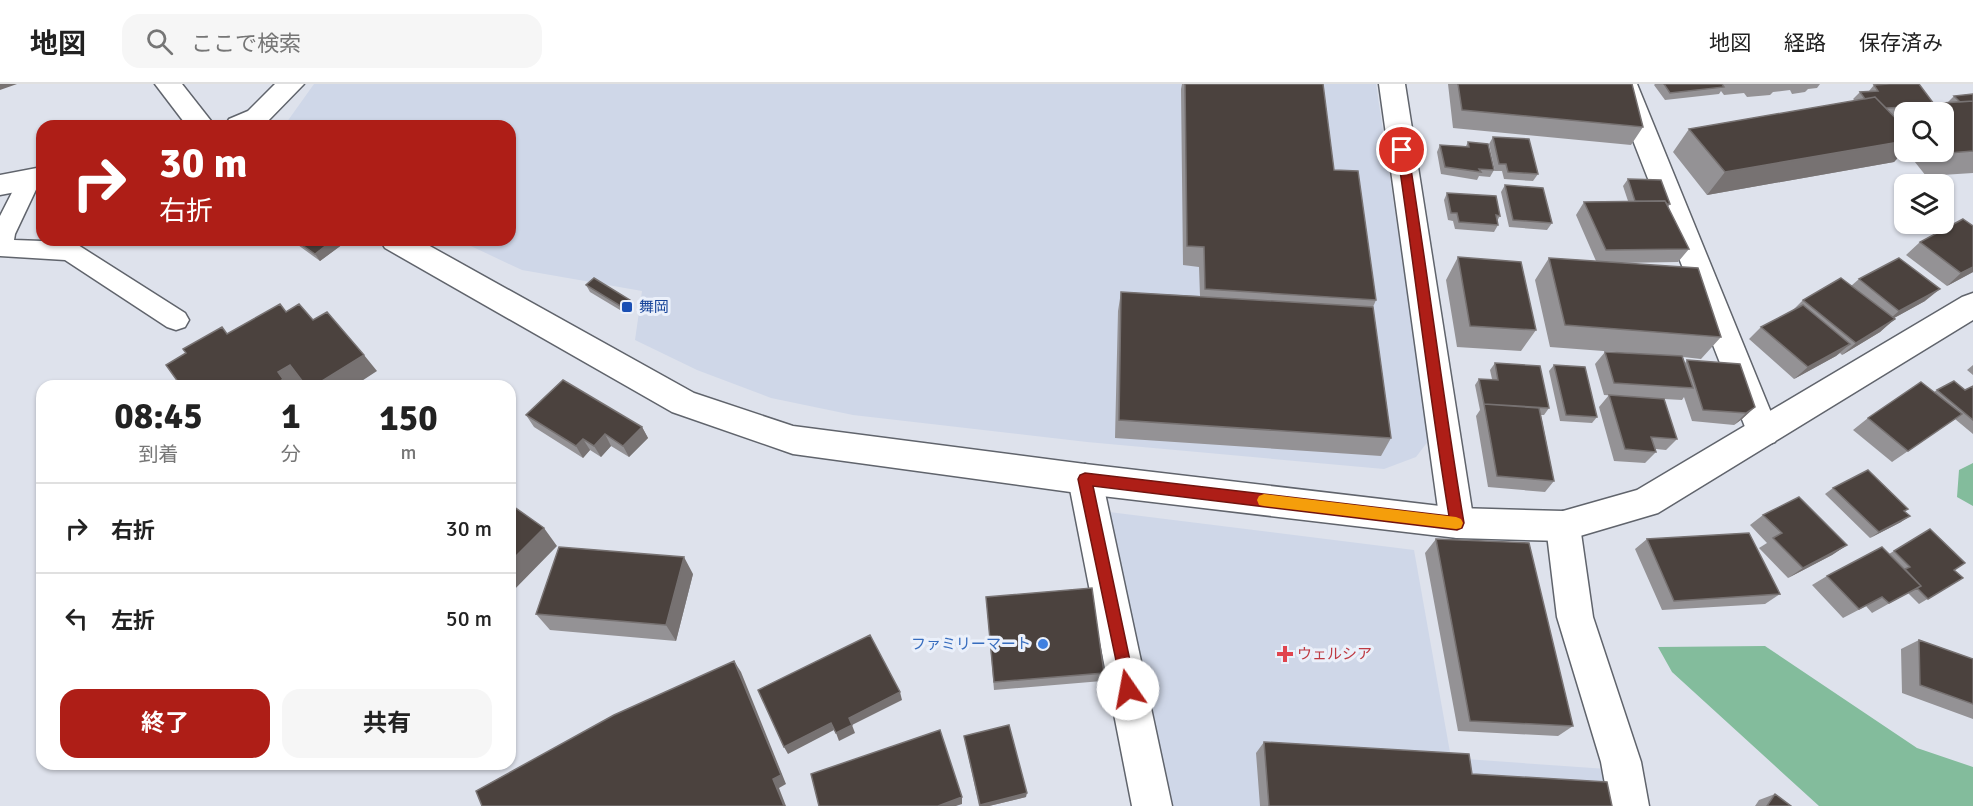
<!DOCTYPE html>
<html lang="ja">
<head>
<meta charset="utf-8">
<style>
  body { margin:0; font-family:Signika,"Noto Sans JP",sans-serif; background:#f6f6f6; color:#222; height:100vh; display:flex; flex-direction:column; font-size:22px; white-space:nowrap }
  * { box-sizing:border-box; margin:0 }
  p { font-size:20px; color:#767676 }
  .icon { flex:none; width:33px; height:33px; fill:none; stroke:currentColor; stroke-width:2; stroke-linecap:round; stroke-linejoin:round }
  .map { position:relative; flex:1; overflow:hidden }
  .panel { position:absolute; left:36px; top:296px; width:480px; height:390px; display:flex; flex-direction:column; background:#fff; border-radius:18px; box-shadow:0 2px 4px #0004 }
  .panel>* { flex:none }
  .top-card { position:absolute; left:36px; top:36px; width:480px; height:126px; border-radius:18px; box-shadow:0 2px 4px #0004; background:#ae1e17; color:#fff; overflow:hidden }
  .fabs { position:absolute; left:1894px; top:18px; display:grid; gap:12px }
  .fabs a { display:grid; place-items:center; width:60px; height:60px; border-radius:12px; background:#fff; box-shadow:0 2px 4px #0004; font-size:30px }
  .pin { position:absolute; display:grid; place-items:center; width:51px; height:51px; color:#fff; margin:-26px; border:3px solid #fff; border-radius:50%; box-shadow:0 2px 6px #0007 }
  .me { position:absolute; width:66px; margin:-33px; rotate:348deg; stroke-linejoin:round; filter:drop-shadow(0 0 4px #0008) }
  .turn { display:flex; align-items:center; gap:21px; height:126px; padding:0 24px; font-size:27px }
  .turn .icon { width:78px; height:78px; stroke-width:2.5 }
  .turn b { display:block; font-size:42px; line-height:51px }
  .eta { display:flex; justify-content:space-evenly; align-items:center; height:102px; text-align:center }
  .eta b { font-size:36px; font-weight:700; line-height:42px }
  .primary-button { display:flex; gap:12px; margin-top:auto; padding:12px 24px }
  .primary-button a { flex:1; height:69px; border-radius:18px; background:#ae1e17; color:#fff; font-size:24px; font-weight:700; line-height:69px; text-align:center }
  .primary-button a+a { background:#f6f6f6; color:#222 }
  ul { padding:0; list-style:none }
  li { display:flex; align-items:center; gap:18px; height:90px; padding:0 24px; border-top:2px solid #e0e0e0 }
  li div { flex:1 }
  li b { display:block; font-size:22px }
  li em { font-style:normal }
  header { display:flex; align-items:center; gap:36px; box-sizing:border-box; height:84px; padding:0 30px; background:#fff; border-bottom:2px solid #e0e0e0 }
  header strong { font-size:28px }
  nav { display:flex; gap:33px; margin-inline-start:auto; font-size:21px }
  .search { width:420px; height:54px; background:#f6f6f6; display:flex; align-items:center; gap:15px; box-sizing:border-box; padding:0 21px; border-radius:18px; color:#767676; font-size:22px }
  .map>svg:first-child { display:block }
  .built { fill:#cfd7e8 }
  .forest { fill:#83bc9c }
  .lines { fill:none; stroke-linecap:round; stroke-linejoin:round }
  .lane-casing { stroke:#60646c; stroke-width:3 }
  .street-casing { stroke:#60646c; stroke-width:3 }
  .secondary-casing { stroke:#60646c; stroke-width:3 }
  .primary-casing { stroke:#60646c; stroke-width:3 }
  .lane { fill:#fff; fill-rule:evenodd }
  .street { fill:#fff; fill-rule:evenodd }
  .secondary { fill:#fff; fill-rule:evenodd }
  .primary { fill:#fff; fill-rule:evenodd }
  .wall { fill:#949295; fill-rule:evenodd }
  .shaded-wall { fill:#777272 }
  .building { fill:#4b423e; stroke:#777272; stroke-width:1.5 }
  .route { fill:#ae1e17; stroke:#71140f; stroke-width:1.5 }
  .slow { fill:#f59e0b }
  .transit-dot { fill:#1a4fb4; stroke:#ebf0fa; stroke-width:2 }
  .shop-dot { fill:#3f7fe0; stroke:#ebf0fa; stroke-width:2 }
  .health-dot { fill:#e0444e; stroke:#ebf0fa; stroke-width:2 }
  .labels { text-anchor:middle; stroke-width:6; stroke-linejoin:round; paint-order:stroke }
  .transit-label { font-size:15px; fill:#164399; stroke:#ebf0fa; text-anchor:start }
  .shop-label { font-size:15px; fill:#366cbe; stroke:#ebf0fa; text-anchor:end }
  .health-label { font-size:15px; fill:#be3a42; stroke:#ebf0fa; text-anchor:start }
</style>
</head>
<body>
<header>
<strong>地図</strong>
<div class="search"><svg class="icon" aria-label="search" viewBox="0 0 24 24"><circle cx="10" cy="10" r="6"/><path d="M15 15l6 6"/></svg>ここで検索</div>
<nav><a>地図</a><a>経路</a><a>保存済み</a></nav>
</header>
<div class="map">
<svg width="1973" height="722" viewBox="0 0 1973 722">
  <rect width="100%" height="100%" fill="#dee2ec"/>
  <path class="built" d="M314 0H1376L1429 356 1416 373 1384 385 1087 358 853 331 771 314 697 286 635 256 642 207 522 186 458 156H510V42H284Z
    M1109 428 1414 466 1451 674 1607 685 1615 722H1168Z"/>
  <path class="forest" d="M1973 379V422L1957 413 1959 386Z
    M1765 562 1917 664 1973 683V722H1819L1672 588 1658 563Z"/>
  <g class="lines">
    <g class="lane-casing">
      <path id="lane" d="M30 87 38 89 41 95 15 150 14 156 70 158 78 161 185 229 189 236 185 243 176 246 167 243 65 176 0 172V132L22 89Z"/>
    </g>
    <g class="street-casing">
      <path id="street" d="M275 0H304L266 39 261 42H225L229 35 248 27Z
        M1379 0H1405L1474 439 1469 450 1457 454 1445 450 1440 439Z
        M1611 0H1637L1779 348 1775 358 1763 362 1751 358 1747 348Z
        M1085 380 1097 385 1102 395 1172 722H1132L1068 395 1073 385Z
        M1563 427 1575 431 1580 442 1593 533 1641 678 1649 722H1609L1601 678 1557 533 1546 442 1551 431Z"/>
    </g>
    <g class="secondary-casing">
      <path id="secondary" d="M155 0H182L215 42H187Z"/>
    </g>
    <g class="primary-casing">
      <path id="primary" d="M42 83V103L0 111V91Z
        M380 156H419L694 309 793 342 1085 380 1457 424 1563 427 1637 406 1962 213 1973 209V236L1658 429 1563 457 1457 454 1085 410 793 370 672 328 385 164Z"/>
    </g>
    <use href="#lane" class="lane"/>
    <use href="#street" class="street"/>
    <use href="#secondary" class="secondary"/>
    <use href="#primary" class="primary"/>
  </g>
  <path class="wall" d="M1182 0H1323L1334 86 1376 216 1373 223 1391 354 1381 372 1115 354 1118 227 1121 208 1200 212 1199 183 1183 181 1181 5Z
    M1448 0H1632L1643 43 1631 61 1453 44Z
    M1655 0H1820L1817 4 1808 5 1805 8 1792 10 1790 6 1773 8 1770 11 1747 13 1744 9 1724 11 1721 7 1719 10 1665 16 1654 1Z
    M1874 1 1934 20 1947 19 1954 12 1973 10V89L1926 92 1907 68H1944V28H1905V66L1894 78 1707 111 1673 68 1689 45 1855 17 1853 15 1860 8 1869 7ZM1903 30 1897 36 1892 31Z
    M1493 53 1538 90 1533 97 1504 95 1502 87H1495L1489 60Z
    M1468 58 1494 86 1490 93 1479 92 1477 96 1441 90 1437 68 1440 61 1466 62Z
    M1628 95 1670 120 1668 123 1689 165 1678 178 1617 179 1721 253 1701 275 1683 273 1685 279 1687 276 1755 323 1742 335 1734 341 1692 337 1684 313 1682 316 1664 315 1677 355 1666 366 1656 365V368L1645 379 1614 377 1599 323 1609 311 1636 313 1604 311 1595 280 1605 268 1630 269 1550 263 1535 196 1549 174 1596 177 1576 131 1584 118 1628 117 1623 102Z
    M1505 101 1552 139 1547 146 1509 143 1501 108Z
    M1447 109 1500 132 1497 137 1498 141 1494 148 1455 145 1453 137 1448 136 1444 116Z
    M291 156H340L343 160 320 177Z
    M1920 158 1973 188 1947 202 1906 171Z
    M1458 173 1536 246 1521 267 1457 263 1446 196Z
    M1859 195 1925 217 1894 234 1880 248 1842 271 1840 269 1836 272 1794 295 1749 255 1761 243 1791 228 1803 216 1851 202Z
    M586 201 630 216 633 223 625 229 590 208Z
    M1495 279 1549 324 1544 331H1541L1554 397 1545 408 1488 403 1476 332 1480 326 1475 301 1479 295H1492L1490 286Z
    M1554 281 1597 333 1592 339 1560 337 1549 287Z
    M1973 281V291L1967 286Z
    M1973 302V350L1955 335 1892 378 1853 346 1868 334 1934 308 1937 306H1965Z
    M526 331 642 343 648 354 629 373 611 362 601 373 590 366 583 374 534 343Z
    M1833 404 1901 438 1870 454 1825 410Z
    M1763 431 1847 461 1832 471 1788 494 1759 464 1767 459 1750 441Z
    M1930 445 1954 486 1963 494 1919 520 1908 509 1872 529 1866 522 1843 534 1812 501 1827 492 1889 470Z
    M1436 455 1573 642 1558 652 1458 647 1425 469Z
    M1647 455 1780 510 1765 520 1662 526 1635 465Z
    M693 490 676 557 550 546 536 530Z
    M986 513 1104 589 1102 597 994 606Z
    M1919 556 1973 575V635L1902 609 1901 565Z
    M964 652 1026 713 989 722H979Z
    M1264 658 1612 722H1260L1256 669Z
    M1775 710 1791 722H1755L1759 716Z"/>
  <path class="shaded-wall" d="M0 0H17L0 6Z
    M1905 57V66L1894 78 1707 111 1725 88Z
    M333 156H340L343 160 320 177 315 170Z
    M1973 183V188L1947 202 1961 189Z
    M1940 205 1925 217 1885 239 1899 227Z
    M630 216 633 223 625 229 622 223Z
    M1895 235 1880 248 1842 271 1856 259Z
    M1850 260 1836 272 1794 295 1808 283Z
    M364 271 377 287 354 302H314Z
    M290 281 304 297 297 302H273L278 288Z
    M1755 323 1742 335 1734 341 1746 329Z
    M642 343 648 354 629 373 623 362Z
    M605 350 611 362 601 373 594 362Z
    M583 355 590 366 583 374 576 362Z
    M1910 432 1901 438 1870 454 1879 448Z
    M544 444 557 462 510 510V478Z
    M1847 461 1832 471 1788 494 1803 484Z
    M684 473 693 490 676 557 666 541Z
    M734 577 741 588 786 700 779 704 786 722H784L773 695Z
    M900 608 902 616 852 641 855 649 839 657 836 649 849 634Z
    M831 639 834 646 788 670 784 663Z
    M1027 709 1026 713 989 722H980V721Z
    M962 713V720L956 722H938Z"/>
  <path class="building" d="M1185 0H1323L1334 86 1358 87 1376 216 1205 205 1204 163 1187 162Z
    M1458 0H1632L1643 43 1462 26Z
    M1664 0H1722L1724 3 1670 9Z
    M1889 0H1919L1934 20 1911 21 1909 23 1886 24 1875 13 1865 15 1860 8 1878 7 1874 1Z
    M1973 10V17L1960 18 1954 12Z
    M1875 13 1905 44V57L1725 88 1689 45Z
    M1973 17V67L1949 69 1944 63V28H1917L1911 21Z
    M1493 53 1529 55 1538 90 1508 88 1506 80H1499Z
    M1468 58 1488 60 1494 86 1479 85 1481 88 1445 83 1440 61 1469 63Z
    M1628 95 1661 96 1670 120H1667L1665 117H1635Z
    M1505 101 1543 104 1552 139 1513 136Z
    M1447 109 1496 112 1500 132 1496 131 1498 141 1459 138 1457 129H1451Z
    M1665 117 1689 165 1606 166 1584 118Z
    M1963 135 1973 142V183L1961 189 1920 158Z
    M295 156H333L315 170Z
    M1458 173 1521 178 1536 246 1470 242Z
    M1549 174 1698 184 1721 253 1565 241Z
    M1899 174 1940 205 1899 227 1859 195Z
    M594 194 630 216 622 223 586 201Z
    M1841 194 1895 235 1856 259 1803 216Z
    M1121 208 1373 223 1391 354 1119 336Z
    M280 220 286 228 299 220 313 236 327 228 364 271 314 302H306L290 281 278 288 283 295 273 302H181L166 281 186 269 183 265 222 243 227 250Z
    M1803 221 1850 260 1808 283 1761 243Z
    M1605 268 1682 272 1693 304 1614 299Z
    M1687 276 1740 280 1755 323 1746 329 1703 326Z
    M1495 279 1540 282 1549 324 1484 320 1479 295 1498 296Z
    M1554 281 1585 283 1597 333 1566 331Z
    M563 296 642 343 623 362 605 350 594 362 583 355 576 362 526 331Z
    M1954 297 1965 306 1973 302V336L1937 306Z
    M1921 298 1962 330 1908 367 1868 334Z
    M1609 311 1664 315 1677 355 1651 353 1656 368 1625 365Z
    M1484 320 1539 324 1554 397 1497 392Z
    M1868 386 1908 425 1904 427 1910 432 1879 448 1833 404Z
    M1799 413 1847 461 1803 484 1773 454 1782 449 1763 431Z
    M510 420 544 444 510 478Z
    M1930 445 1965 479 1954 486 1963 494 1928 515 1917 504 1921 502 1905 485 1910 483 1894 467Z
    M1749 449 1780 510 1674 517 1647 455Z
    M1436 455 1529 459 1573 642 1470 637Z
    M559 463 684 473 666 541 536 530Z
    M1882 463 1921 502 1889 519 1882 513 1859 525 1827 492Z
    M1092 504 1104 589 994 598 986 513Z
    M870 551 900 608 849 634 852 641 836 649 831 639 784 663 758 606Z
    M1919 556 1973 575V620L1920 601Z
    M734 577 781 691 773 695 784 722H482L476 707 614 631Z
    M1009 641 1027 709 980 721 964 652Z
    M940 646 962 713 938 722H819L811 690Z
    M1264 658 1469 670 1472 690 1607 698 1612 722H1269Z
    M1775 710 1791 722H1767Z"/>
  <path class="route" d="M1402 62 1408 66C1428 190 1443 315 1464 439L1462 444 1457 446 1093 402 1136 605 1134 610 1128 613 1123 610 1078 395 1080 391 1085 389 1449 432C1429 310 1415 188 1397 66Z"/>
  <path class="slow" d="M1264 410 1456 433 1461 435 1463 439 1461 444 1456 445 1264 422 1259 421 1257 416 1259 412Z"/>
  <rect class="transit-dot" x="621" y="217" width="12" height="12" rx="3"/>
  <circle class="shop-dot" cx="1043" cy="560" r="6"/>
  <path class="health-dot" d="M1282 561h6v6h6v6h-6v6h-6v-6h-6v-6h6z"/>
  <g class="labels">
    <g class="transit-label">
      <text x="639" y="228">舞岡</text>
    </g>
    <g class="shop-label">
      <text x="1031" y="565">ファミリーマート</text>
    </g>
    <g class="health-label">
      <text x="1297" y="575">ウェルシア</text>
    </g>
  </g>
</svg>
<div class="fabs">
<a><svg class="icon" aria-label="search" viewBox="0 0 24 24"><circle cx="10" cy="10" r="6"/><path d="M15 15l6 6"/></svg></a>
<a><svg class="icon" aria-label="layers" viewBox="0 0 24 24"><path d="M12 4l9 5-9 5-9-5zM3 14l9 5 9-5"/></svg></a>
</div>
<div class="pin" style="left:1402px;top:66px;background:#d93025"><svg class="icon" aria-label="arrive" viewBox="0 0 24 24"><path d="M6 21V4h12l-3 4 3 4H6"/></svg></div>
<svg class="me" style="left:1128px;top:605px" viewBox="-20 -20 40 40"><circle r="19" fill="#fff"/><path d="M0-13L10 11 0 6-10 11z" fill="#ae1e17"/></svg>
<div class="top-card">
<div class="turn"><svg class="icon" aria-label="right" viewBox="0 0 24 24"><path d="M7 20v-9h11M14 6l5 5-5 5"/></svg><div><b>30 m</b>右折</div></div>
</div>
<section class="panel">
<div class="eta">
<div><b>08:45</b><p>到着</p></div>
<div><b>1</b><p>分</p></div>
<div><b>150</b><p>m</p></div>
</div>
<ul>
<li><svg class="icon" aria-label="right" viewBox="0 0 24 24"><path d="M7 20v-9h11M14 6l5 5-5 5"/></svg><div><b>右折</b></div><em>30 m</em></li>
<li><svg class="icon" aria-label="left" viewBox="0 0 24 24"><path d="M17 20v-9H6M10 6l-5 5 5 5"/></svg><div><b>左折</b></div><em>50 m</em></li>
</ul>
<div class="primary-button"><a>終了</a><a>共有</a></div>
</section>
</div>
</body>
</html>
